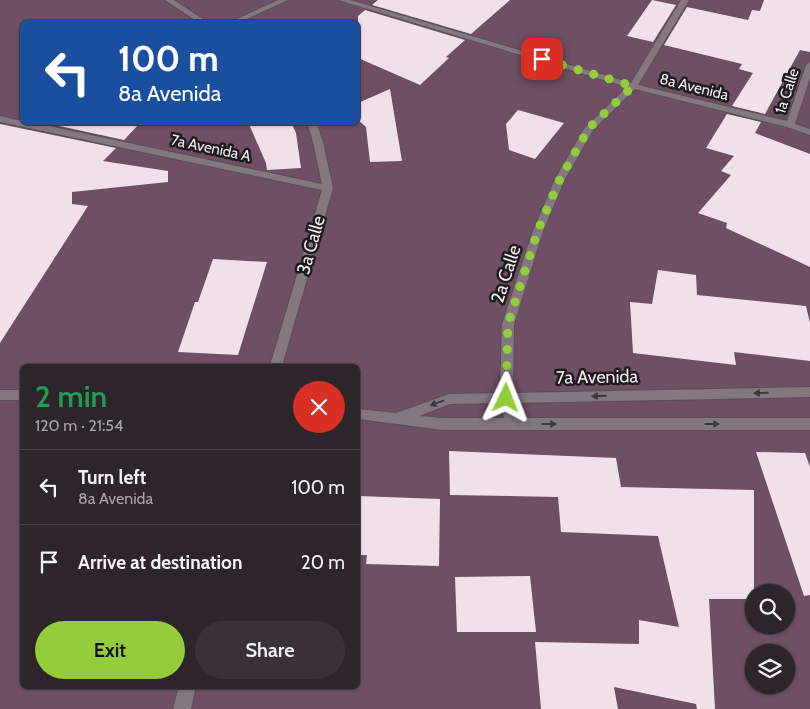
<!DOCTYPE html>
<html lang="en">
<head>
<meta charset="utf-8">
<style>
  body { margin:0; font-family:Cabin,sans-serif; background:#3a3137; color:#f1f3f6; height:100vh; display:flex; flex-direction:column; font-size:19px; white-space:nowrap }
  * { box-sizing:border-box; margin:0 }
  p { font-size:16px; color:#a7a5a9 }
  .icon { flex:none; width:28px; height:28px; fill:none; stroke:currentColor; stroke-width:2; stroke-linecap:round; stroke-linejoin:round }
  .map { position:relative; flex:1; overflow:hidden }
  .sheet { position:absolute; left:20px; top:364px; width:340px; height:325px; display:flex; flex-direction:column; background:#2e252b; border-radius:8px; box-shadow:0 1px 4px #0004,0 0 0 1px #494247 }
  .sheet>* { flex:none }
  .banner { position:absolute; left:20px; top:20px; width:340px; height:105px; border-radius:8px; box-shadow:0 1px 4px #0004,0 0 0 1px #494247; background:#1a4fa0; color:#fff; overflow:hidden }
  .buttons { position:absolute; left:745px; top:584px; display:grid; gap:10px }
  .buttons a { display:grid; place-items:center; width:50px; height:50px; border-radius:50%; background:#2e252b; box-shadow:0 1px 4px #0004,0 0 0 1px #494247; font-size:25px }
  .pin { position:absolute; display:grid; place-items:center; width:42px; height:42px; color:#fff; margin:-21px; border-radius:10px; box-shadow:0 2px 8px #0006 }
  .me { position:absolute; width:55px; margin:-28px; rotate:2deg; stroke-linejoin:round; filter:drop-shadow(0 0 4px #0008) }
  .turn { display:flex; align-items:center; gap:18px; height:105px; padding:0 15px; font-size:22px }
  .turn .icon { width:65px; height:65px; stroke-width:2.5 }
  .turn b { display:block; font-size:35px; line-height:42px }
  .round { display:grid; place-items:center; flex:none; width:52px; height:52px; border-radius:26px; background:#3a3137 }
  .overview { display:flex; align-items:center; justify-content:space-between; height:85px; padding:0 15px }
  h1 { font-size:30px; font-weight:600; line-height:38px; color:#1e9e55 }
  .button { display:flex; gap:10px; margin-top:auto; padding:10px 15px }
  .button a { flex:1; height:58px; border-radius:30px; background:#94cc3c; color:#111; font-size:20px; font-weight:600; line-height:58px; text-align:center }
  .button a+a { background:#3a3137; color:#f1f3f6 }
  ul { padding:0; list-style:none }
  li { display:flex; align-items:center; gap:15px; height:75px; padding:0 15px; border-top:1px solid #494247 }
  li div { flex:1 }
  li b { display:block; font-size:19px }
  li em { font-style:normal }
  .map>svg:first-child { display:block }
  .green { fill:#6e4f64; fill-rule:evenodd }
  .building { fill:#efe0ea }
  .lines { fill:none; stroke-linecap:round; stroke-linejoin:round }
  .minor-casing { stroke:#595056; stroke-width:2 }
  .minor { fill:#857780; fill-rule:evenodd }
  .oneway { fill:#3e373b }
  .route { stroke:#94cc3c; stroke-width:9; stroke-dasharray:0 16.2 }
  .labels { text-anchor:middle; stroke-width:5; stroke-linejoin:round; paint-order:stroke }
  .far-street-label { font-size:15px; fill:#f2ebf0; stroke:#201b1e }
  .street-label { font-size:18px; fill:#f2ebf0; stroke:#201b1e }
</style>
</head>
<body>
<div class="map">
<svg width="810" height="709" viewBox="0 0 810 709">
  <rect width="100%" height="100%" fill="#3d3139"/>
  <path class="green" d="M0 0H810V709H0ZM22 22H358V122H22ZM22 366H358V686H22ZM754 592H786V625H754ZM754 652H786V685H754Z"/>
  <path class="building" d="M378 0H510L471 34 372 5Z
    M652 0 676 5 653 42 627 36Z
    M764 0H810V52L800 50 765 114 732 106 753 73 739 69 742 64 664 45 687 7 748 20 752 10 760 11Z
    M365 10 465 40 446 57 449 58 420 85 358 58V16Z
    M390 89 402 161 370 162 366 127 358 120V103Z
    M518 110 564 123 535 159 509 150 506 124Z
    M727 114 761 122 755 133 810 154V267L726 228 727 223 698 213 731 175 721 171 734 156 706 148Z
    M41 122H141L124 140Z
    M248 122H291L296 133 301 168 267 170 266 163Z
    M0 124 116 148 103 161 168 171V182L72 192V204L88 206 0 343Z
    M213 259 267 262 238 355 178 352 195 302H198Z
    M658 270 696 275 697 295 806 306 810 323V361L734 352 736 365 633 353 630 302 652 304Z
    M449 451 616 458 621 487 754 490V599H709L715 709H697L696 704 614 687 618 709H541L535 642 639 644V620L679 627 658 536 561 532 558 497 450 495Z
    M756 452 805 453 810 467V595L804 596Z
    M358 496 440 499 439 566 366 564 367 555H358Z
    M530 576 536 632H457L455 577Z"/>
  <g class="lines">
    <g class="minor-casing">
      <path id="minor" d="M165 0H174L207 22H198Z
        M278 0H288L240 22H231Z
        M338 0H350L631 83 681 0H689L638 85 787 121 806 65 810 62V78L795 124 810 129V135L787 127 635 89 593 130 565 179 543 231 514 324 513 393 810 387V397L514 403 517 418H810V430H443L358 419V409L396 413 449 394 500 393 502 324 533 231 555 179 584 129 627 87ZM501 403 504 418H443L419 416 450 404Z
        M0 116 22 121V122H30L322 184 313 142 307 122H316L323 142 333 188 282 366H270L322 190 0 122Z
        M0 390H22V400H0Z
        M179 686H196L191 709H173Z"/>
    </g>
    <use href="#minor" class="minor"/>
  </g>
  <defs><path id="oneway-solid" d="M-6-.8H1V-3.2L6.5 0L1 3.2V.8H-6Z" transform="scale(1.25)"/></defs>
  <g class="oneway">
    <use href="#oneway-solid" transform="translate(761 393) rotate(179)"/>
    <use href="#oneway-solid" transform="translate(599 396) rotate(179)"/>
    <use href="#oneway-solid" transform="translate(437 403) rotate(160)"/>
    <use href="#oneway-solid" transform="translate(549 424)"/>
    <use href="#oneway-solid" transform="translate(712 424)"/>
  </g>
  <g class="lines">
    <path class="route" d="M506 398 508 324 538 230 560 179 589 128 633 86 542 59"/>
  </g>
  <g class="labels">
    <g class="far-street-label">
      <text transform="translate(694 87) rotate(14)" y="5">8a Avenida</text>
      <text transform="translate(787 91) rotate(-72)" y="5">1a Calle</text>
      <text transform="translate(211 148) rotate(12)" y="5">7a Avenida A</text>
    </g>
    <g class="street-label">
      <text transform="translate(311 245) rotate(-74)" y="6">3a Calle</text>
      <text transform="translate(506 274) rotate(-72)" y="6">2a Calle</text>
      <text transform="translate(597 377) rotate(-1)" y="6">7a Avenida</text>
    </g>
  </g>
</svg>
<div class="buttons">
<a><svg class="icon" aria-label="search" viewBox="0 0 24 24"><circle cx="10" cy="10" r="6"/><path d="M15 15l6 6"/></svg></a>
<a><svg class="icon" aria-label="layers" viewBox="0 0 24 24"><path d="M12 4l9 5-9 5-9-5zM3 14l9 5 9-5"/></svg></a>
</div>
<div class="pin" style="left:542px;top:59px;background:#d93025"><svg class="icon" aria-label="arrive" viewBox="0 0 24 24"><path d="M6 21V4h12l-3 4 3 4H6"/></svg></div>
<svg class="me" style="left:506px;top:398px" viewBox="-20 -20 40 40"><path d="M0-17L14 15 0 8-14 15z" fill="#94cc3c" stroke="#fff" stroke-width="4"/></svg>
<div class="banner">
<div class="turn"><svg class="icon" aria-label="left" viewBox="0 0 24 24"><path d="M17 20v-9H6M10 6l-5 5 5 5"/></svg><div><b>100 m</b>8a Avenida</div></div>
</div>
<section class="sheet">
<div class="overview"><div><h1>2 min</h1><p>120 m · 21:54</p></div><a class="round" style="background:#d93025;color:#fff"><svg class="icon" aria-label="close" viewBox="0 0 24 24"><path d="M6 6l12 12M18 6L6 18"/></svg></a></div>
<ul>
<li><svg class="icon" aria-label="left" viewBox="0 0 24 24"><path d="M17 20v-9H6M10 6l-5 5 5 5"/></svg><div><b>Turn left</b><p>8a Avenida</p></div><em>100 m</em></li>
<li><svg class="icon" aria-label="arrive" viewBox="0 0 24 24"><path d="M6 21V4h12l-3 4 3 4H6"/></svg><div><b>Arrive at destination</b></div><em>20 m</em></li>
</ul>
<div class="button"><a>Exit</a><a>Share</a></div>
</section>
</div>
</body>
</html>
